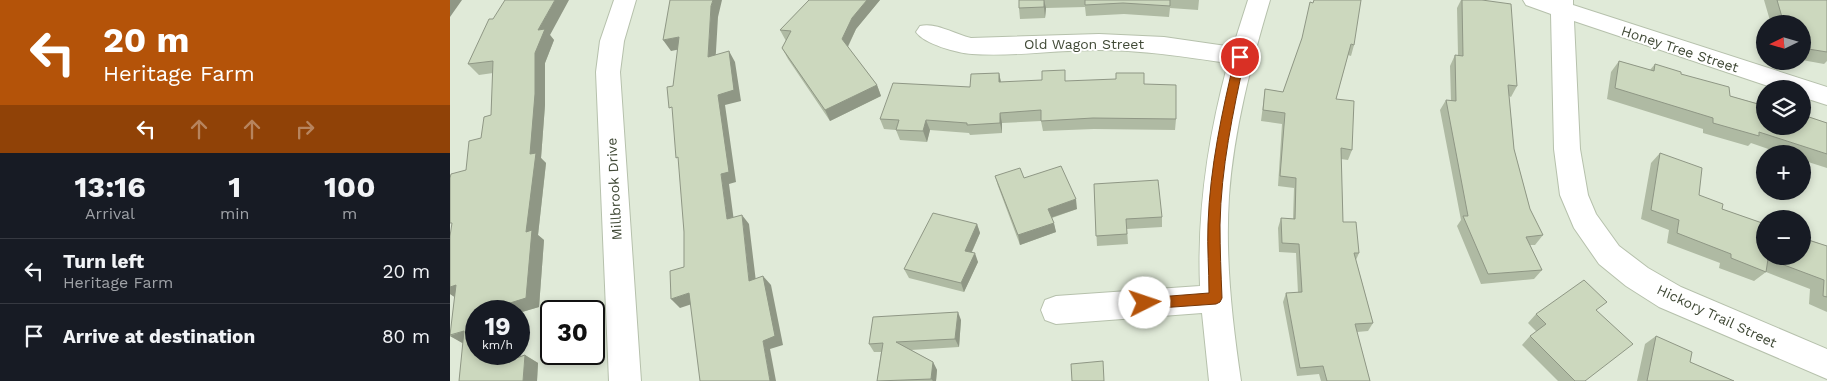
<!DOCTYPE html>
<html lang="en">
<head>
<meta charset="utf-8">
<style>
  body { margin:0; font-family:"Work Sans",sans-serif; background:#20242c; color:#f1f3f6; height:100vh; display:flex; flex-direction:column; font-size:19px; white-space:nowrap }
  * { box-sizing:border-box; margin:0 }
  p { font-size:16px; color:#9ea1a6 }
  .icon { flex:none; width:28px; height:28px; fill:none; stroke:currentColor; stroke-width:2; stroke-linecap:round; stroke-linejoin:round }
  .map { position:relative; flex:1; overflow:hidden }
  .details { display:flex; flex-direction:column; background:#171b24; width:450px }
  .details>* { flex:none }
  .top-card { background:#b45309; color:#fff; overflow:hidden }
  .needle { width:32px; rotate:265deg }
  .controls { position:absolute; left:1306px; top:15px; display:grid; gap:10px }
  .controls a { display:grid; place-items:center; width:55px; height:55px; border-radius:50%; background:#171b24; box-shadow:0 2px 8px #0003; font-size:25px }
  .speed { position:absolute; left:15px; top:300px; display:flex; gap:10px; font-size:25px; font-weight:700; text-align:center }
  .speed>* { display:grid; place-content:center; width:65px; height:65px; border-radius:50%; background:#171b24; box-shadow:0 2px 8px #0003; line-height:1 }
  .speed small { font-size:12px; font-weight:400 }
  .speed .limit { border:2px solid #111; border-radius:8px; background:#fff; color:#111 }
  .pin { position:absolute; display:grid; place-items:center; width:42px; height:42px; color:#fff; margin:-21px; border:2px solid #fff; border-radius:50%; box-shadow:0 1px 5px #0007 }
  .me { position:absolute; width:55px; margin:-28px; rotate:86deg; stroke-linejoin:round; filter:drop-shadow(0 0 4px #0008) }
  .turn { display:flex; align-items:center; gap:18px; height:105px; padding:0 20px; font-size:22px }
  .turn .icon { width:65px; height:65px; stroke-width:2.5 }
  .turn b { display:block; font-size:35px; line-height:42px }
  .lanes { display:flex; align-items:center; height:48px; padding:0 20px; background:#0003; justify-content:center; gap:25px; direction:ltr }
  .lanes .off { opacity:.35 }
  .eta { display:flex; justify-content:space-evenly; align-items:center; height:85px; text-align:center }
  .eta b { font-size:30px; font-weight:700; line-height:35px }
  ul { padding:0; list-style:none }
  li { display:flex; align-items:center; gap:15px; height:65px; padding:0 20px; border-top:1px solid #363941 }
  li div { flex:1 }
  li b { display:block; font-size:19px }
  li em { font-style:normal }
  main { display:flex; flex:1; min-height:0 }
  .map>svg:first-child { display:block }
  .residential { fill:#e0ead8; fill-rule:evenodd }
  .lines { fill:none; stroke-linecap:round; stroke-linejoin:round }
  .minor-casing { stroke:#b6c1ac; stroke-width:2 }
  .minor { fill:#fff; fill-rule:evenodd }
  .wall { fill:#afbaa3 }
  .shaded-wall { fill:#8f9785 }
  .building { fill:#ccd8be; stroke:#8f9785 }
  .route { fill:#b45309; stroke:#753606 }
  .labels { text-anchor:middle; stroke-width:4; stroke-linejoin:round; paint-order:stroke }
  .street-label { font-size:14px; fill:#414a37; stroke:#fff }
</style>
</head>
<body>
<main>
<section class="details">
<div class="top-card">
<div class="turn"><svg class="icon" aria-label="left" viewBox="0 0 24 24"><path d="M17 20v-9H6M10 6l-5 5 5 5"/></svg><div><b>20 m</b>Heritage Farm</div></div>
<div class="lanes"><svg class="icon" aria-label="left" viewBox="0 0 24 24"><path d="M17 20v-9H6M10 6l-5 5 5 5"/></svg><svg class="icon off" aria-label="ahead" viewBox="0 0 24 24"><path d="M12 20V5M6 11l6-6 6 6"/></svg><svg class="icon off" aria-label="ahead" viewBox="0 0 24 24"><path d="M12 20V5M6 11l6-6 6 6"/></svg><svg class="icon off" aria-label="right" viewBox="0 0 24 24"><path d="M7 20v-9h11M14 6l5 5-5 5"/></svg></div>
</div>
<div class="eta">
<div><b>13:16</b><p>Arrival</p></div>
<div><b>1</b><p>min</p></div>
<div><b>100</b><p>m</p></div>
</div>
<ul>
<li><svg class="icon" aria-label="left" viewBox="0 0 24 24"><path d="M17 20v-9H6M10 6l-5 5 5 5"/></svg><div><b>Turn left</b><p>Heritage Farm</p></div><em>20 m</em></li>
<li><svg class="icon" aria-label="arrive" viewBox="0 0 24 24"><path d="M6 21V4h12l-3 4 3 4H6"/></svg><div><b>Arrive at destination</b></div><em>80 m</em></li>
</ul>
</section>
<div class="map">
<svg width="1377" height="381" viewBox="0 0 1377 381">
  <rect width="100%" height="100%" fill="#eff5ea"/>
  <path class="residential" d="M0 0H1377V381H0ZM1315 24H1352V61H1315ZM1315 89H1352V126H1315ZM1315 154H1352V191H1315ZM1315 219H1352V256H1315ZM26 311H69V354H26ZM101 311H144V354H101Z"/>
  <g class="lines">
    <g class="minor-casing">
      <path id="minor" d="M164 0H186L174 41 170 72 191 381H159L146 72 150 41Z
        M798 0H820C801 64 784 129 779 196 775 258 782 320 791 381H759L752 313 606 324 595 320 591 310 595 300 606 296 750 286C747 210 758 137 778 63 735 57 692 50 648 50 607 50 562 57 522 54 507 53 474 44 466 32L470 26C486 22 504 34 521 38L649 34 714 37 783 47Z
        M1073 0H1123V5L1377 87V105L1352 97V89H1327L1124 21 1130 149 1138 195 1146 214 1169 246 1198 268 1231 287 1377 349V379L1209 307 1176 286 1149 264 1124 228 1110 195 1104 149 1101 14 1076 5Z"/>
    </g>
    <use href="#minor" class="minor"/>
  </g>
  <path class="wall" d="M359 0H430L406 29 398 47 427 85 431 96 380 121 338 59 332 48 336 41 330 30Z
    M569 0H749L748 10 720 8 719 17 674 14 636 16 635 7 596 8 595 18 570 19 569 8Z
    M1011 0H1032L1067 86 1061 97 1059 96 1064 149 1080 209 1093 235 1085 245H1080L1092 270 1084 279 1031 284 1007 226 1011 220 990 110 996 100 1001 101 1000 66 1005 55H1008L1007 8Z
    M1314 0H1377V61L1374 64 1352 60V24H1321Z
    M43 19 100 35 104 40 95 63V105L91 158 96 163 88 235 94 240 89 307 72 312 69 357 75 355 88 363 87 381H9L13 343 0 336 5 297 0 294V236L16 170 31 138 41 115 43 73 29 75 18 64Z
    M852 39 904 45 901 56 898 55 886 99 902 150 898 160 891 159 893 222 909 253 906 260 923 323 918 331 907 332 920 381H871L869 374 847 376 833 302 836 293H848L846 253 829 252 828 228 831 218 843 219 844 188 828 186 832 124 811 121 815 89 833 92Z
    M1169 61 1200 70 1205 64 1231 74 1280 96 1313 105V98L1315 96V126L1353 115 1377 123V168L1352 160V154H1333L1301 143 1298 146 1253 133V129L1157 99 1161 72Z
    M549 73 551 82 616 81 694 84 726 119 725 130 644 129 593 131 591 121 552 123V133L520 135 519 133 480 130 477 142 450 140 446 130 434 129 430 119 520 87Z
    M1210 153 1249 195 1272 209 1377 246V312L1359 304 1360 289 1316 272 1304 281 1269 268 1270 263 1217 243 1219 230 1191 219 1201 163Z
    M545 176 574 178 627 209 602 218 606 232 570 245 548 186Z
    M644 184 712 217V227L677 229 678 244 647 246Z
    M527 224 530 233 522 252 528 262 514 292 459 278 454 269Z
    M1147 311 1135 381H1108L1072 345 1080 336 1087 332 1078 323 1086 314Z
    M511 320 509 347 461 350 483 362 487 370 486 381H427L431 352H424L419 344Z
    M1206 336 1240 362 1284 381H1187L1195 344Z"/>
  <path class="shaded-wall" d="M0 0H12L0 17Z
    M105 0H119L100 35 104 40 95 63V105L91 158 96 163 88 235 94 240 89 307 72 312 68 370 55 362V354H69V311H59L60 303 76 232 85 53 88 30Z
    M263 0H272L268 17 265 68 258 57 261 6Z
    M417 0H430L406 29 396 50 392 39 402 18Z
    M594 0 596 8 595 18 594 7Z
    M229 37 236 48 221 51 213 40Z
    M279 51 285 62 291 101 275 105 286 182 279 184 285 229 277 219 271 174 268 95Z
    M549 73 551 83 549 82Z
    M427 85 431 96 380 121 375 110Z
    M550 113 552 123V133L550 123Z
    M476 120 480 130 477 142 473 131Z
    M626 199 627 209 600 218 598 209Z
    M292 215 299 224 307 290 299 281Z
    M604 223 606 232 570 245 568 235Z
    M527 224 530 233 518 260 515 251Z
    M525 253 528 262 514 292 511 283Z
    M313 276 321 285 333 345 320 349 326 381H320L313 341Z
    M6 285V298L0 294V287Z
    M239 293 248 302 230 308 221 299Z
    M508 312 511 320 509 347 505 339Z
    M14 331V344L0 336Z
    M75 355 88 363 87 381H73Z
    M483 362 487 370 486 381H483L481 379Z"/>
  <path class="building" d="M55 0H105L88 30 95 29 85 53V94L80 154 86 153 76 232 82 230 76 298 60 303 59 311H26V354H55V362L75 355 73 381H9L14 331 0 335 6 285 0 287V236L2 223H0V178L1 174 16 170 19 141 31 138 34 117 41 115 43 61 18 64 39 19H43Z
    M220 0H263L261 6 258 57 279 51 284 90 268 95 279 172 271 174 277 219 292 215 299 281 313 276 325 336 313 341 320 381H250L239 293 221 299 220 271 234 267V232L228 157 226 158 222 107 219 108 217 87 223 86 229 37 213 40Z
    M359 0H417L402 18 392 39 427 85 375 110 332 48 341 31 330 30Z
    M569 0H594V7L569 8Z
    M635 0H720V6L673 3 635 5Z
    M864 0H911L904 45 901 44 886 99 904 101 902 150 891 148 893 222H906L909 253H904L923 323 905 324 920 381H877L873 366 850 368 836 293 852 292 849 244 832 243 831 218 845 219 846 178 830 176 835 113 813 110 815 89 833 92 852 38 860 2 863 3Z
    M1012 0H1032L1061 4 1067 86 1058 85 1064 149 1080 209 1093 235 1076 237 1092 270 1038 274 1013 216H1018L996 100 1006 101 1005 55 1013 56Z
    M1327 0H1377V52L1352 48V24H1334Z
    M1169 61 1204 71 1205 64 1231 72V74L1279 87 1280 96 1315 106V126H1352L1353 96V115L1377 123V154L1309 132V136L1263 123V118L1165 88Z
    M615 70V81L666 79V73H694V84L726 85V119L643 118 591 121V110L550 113V123L517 125V123L476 120 473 131 446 130 449 120 430 119 443 83 520 87 521 74 549 73V82L592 80V71Z
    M1210 153 1252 168 1249 195 1273 204 1272 209 1315 224V256H1352V238L1377 246V297L1373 296 1374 280 1318 259 1316 272 1281 258V254L1227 233 1229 220 1201 210Z
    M611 166 626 199 598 209 604 223 568 235 545 176 570 168 574 178Z
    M708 180 712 217 676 219 677 234 646 236 644 184Z
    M483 213 527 224 515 251 525 253 511 283 454 269Z
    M1134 280 1157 302 1146 310 1183 344 1135 381H1125L1080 336 1096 324 1086 314Z
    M508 312 505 339 446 342 483 362 481 379 427 381 433 343 419 344 423 317Z
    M1206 336 1242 352 1240 362 1284 381H1197Z
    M653 361 654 381H622L621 364Z"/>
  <path class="route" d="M790 53 795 57C783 112 771 168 770 225 770 249 771 274 772 298L770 302 766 304 695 309 690 307 688 303 690 299 695 298 759 293C759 270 757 247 758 224 760 167 772 112 785 57Z"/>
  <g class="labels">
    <g class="street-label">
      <text x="634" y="49">Old Wagon Street</text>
      <text transform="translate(1230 49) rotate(18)" y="5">Honey Tree Street</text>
      <text transform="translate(164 189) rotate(-93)" y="5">Millbrook Drive</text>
      <text transform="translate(1267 316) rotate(25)" y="5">Hickory Trail Street</text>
    </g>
  </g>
</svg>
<div class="controls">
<a><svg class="needle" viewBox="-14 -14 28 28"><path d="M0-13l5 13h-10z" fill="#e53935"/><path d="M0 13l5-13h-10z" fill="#9ea1a6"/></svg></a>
<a><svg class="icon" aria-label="layers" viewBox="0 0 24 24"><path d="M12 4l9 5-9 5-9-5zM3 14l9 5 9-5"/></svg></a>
<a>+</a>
<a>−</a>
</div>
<div class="speed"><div>19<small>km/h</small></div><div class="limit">30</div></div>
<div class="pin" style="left:790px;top:57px;background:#d93025"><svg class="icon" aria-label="arrive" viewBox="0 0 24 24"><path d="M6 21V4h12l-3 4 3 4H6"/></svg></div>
<svg class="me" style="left:695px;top:303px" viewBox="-20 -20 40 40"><circle r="19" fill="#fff"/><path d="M0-13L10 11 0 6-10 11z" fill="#b45309"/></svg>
</div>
</main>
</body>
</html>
